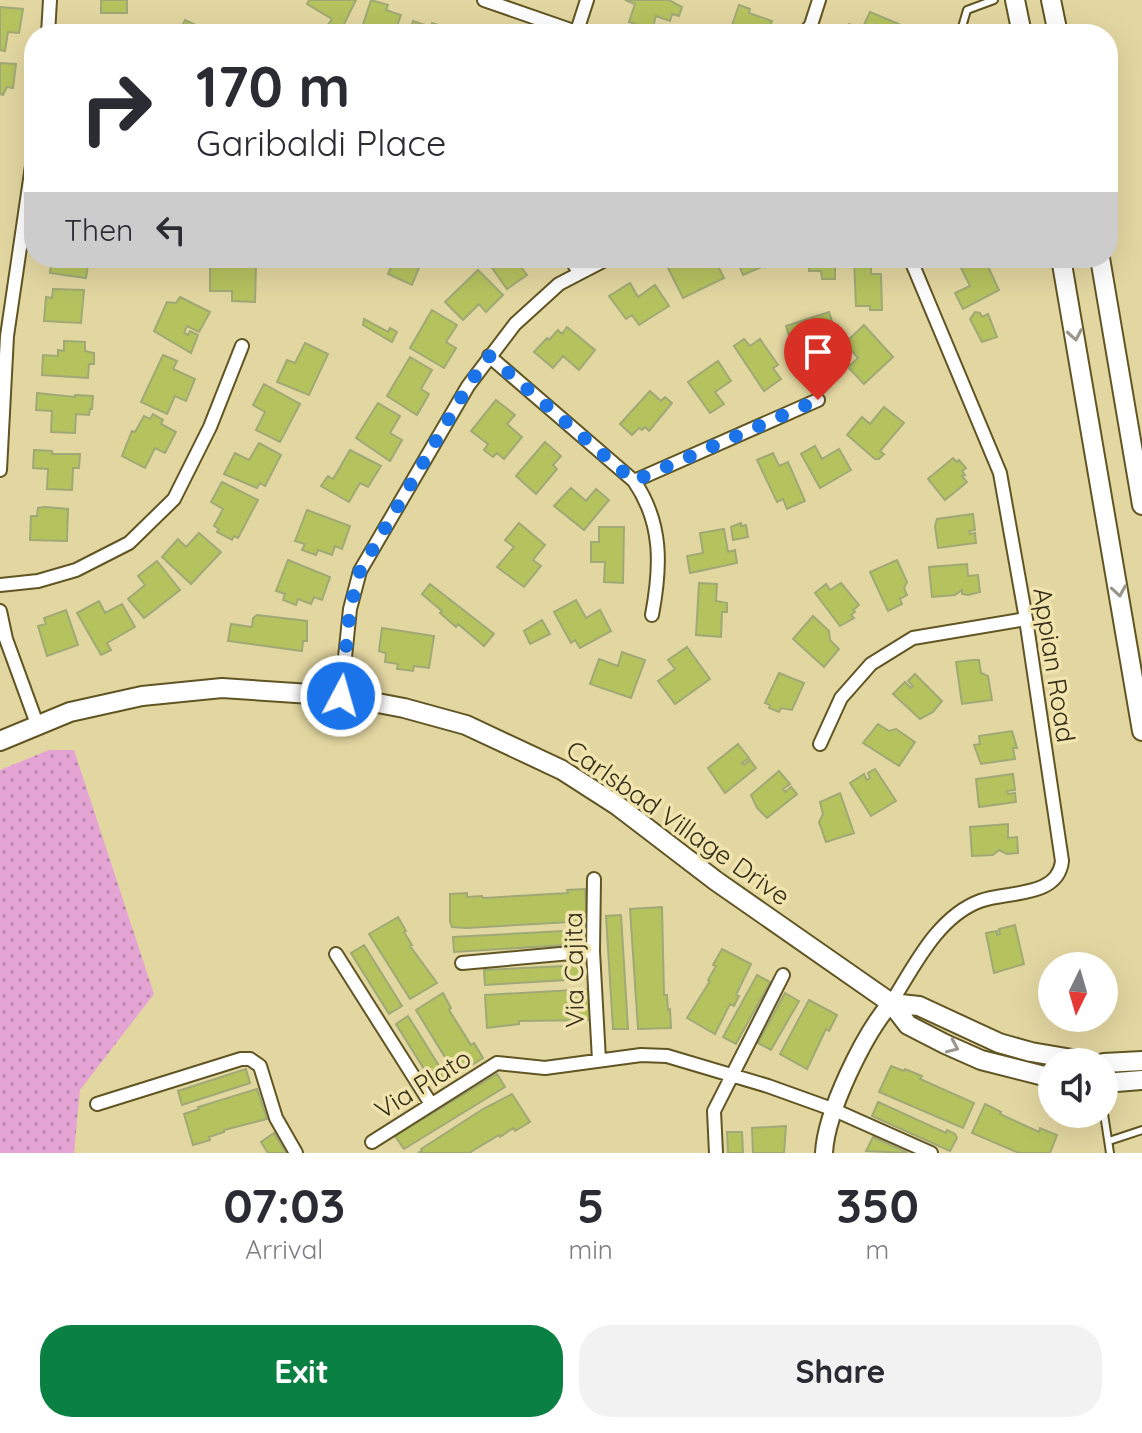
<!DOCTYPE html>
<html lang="en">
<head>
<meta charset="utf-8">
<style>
  body { margin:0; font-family:Quicksand,sans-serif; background:#f2f2f3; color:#2b2b33; height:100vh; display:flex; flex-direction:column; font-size:30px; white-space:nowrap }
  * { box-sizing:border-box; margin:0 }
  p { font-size:26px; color:#7c7c81 }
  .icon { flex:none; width:44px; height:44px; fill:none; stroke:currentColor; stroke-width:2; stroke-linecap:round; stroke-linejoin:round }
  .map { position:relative; height:1153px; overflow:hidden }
  .details { display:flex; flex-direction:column; background:#fff; flex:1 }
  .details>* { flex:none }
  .guide { position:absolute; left:24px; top:24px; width:1094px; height:244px; border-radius:32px; box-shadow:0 8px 32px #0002; background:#fff; color:#2b2b33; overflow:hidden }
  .needle { width:52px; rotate:185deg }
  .buttons { position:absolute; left:1038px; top:952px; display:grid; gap:16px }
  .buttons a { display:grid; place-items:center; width:80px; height:80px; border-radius:50%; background:#fff; box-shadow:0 8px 32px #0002; font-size:40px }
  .pin { position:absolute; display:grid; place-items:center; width:68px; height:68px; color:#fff; margin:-82px -34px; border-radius:50% 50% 50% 0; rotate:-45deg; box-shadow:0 0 8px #0007 }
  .pin .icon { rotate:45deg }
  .me { position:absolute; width:88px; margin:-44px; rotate:6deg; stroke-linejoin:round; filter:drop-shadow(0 0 6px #0008) }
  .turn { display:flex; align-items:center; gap:28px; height:168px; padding:0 40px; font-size:36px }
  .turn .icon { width:104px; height:104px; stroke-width:2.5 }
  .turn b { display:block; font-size:56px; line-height:68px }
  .then { display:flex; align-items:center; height:76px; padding:0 40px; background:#0003; gap:16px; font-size:30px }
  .eta { display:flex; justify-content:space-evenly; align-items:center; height:136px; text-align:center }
  .eta b { font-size:48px; font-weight:700; line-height:56px }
  .action { display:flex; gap:16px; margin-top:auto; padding:16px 40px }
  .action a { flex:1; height:92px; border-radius:32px; background:#0b8043; color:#fff; font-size:32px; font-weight:700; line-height:92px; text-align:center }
  .action a+a { background:#f2f2f3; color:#2b2b33 }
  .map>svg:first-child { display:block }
  .park { fill:url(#park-dots) }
  .building { fill:#b5c35f; stroke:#a0a976; stroke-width:2 }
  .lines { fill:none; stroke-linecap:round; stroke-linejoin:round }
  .lane-casing { stroke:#615523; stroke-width:10 }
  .street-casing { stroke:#615523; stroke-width:16 }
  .secondary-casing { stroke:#615523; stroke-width:20 }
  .primary-casing { stroke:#615523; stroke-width:22 }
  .lane { stroke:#fff; stroke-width:6 }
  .street { stroke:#fff; stroke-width:12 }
  .secondary { stroke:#fff; stroke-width:16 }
  .primary { stroke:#fff; stroke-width:18 }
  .oneway { stroke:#99968c }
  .route { stroke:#1a73e8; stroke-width:14; stroke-dasharray:0 25.2 }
  .labels { text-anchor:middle; stroke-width:7; stroke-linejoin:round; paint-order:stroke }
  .street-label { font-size:26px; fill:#332e19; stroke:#f1e4ae }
</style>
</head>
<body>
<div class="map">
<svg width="1142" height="1153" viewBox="0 0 1142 1153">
  <defs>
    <pattern id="park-dots" width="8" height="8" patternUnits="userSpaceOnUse" patternTransform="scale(2)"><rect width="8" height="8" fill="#e4a5d4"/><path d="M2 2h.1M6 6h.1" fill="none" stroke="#b987ab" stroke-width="1.8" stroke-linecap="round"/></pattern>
  </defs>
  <rect width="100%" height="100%" fill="#e3d7a1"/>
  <path class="park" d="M49 750H74L154 994 80 1090 74 1153H0V770Z"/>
  <path class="building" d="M101 0H127V13H101Z
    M309 0H356L339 34 325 29 332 19 307 4Z
    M371 0 388 5 386 10 401 15 394 34 379 30 378 34H360Z
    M625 0H669L682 7 679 16 672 14 670 21 656 16 652 30 629 22 635 4Z
    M739 5 750 9 749 13 772 21 767 34H729Z
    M0 7 23 9 19 33 8 32 5 51 0 50Z
    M870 12 899 24 895 34H845L849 24 862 29Z
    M185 20 206 30 204 34H178Z
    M413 21 431 27 432 23 448 28 446 34H409Z
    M84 26 120 31V34H83Z
    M0 63 16 64 13 88 7 87 3 95 0 94Z
    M52 258H89L86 278 50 273Z
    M395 258H423L412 285 388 274Z
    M485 258H524L518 263 527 275 507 289Z
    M684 258H689L693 265 708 258H714L724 278 683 298 667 266Z
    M736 258H782L743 275Z
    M809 258H835V279H822L821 271H809Z
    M984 258 999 290 963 309 955 293 970 286 961 268Z
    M854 260H871V274H881L882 310H870V306H856Z
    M210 265H256L255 302 232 301V291H210Z
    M478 270 503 295 486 312 479 304 463 320 445 302Z
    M630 283 638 297 655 285 669 306 639 325 632 315 626 319 609 296Z
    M53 289 84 290 81 323 44 321 46 297 52 298Z
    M180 297 210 312 199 332 187 326 184 333 188 335 190 331 198 335 191 353 154 331 167 302 176 303Z
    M432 310 457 325 446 342 456 348 444 368 410 348Z
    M829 312 837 336 815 343 818 352 796 360 786 326Z
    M975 312 980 313 982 317 988 314 997 337 982 342 970 319Z
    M364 319 388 332 390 328 397 332 392 342 363 325Z
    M864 325 893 357 864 384 848 367 858 358 845 343Z
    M567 327 595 350 579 370 563 356 553 368 534 352 547 338 549 340 558 330 562 334Z
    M744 339 750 346 760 339 778 365 773 368 781 379 764 391 734 346Z
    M64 341 85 342V351L94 353V364H89L88 378 42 375 43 355 58 356V350L64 351Z
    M305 343 328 354 309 395 277 382 287 360 295 363Z
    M163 355 177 361 173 369 195 379 186 401 175 396 167 414 141 402Z
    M410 357 432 370 421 389 429 394 417 415 387 396Z
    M718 361 731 381 715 392 724 404 710 413 688 382Z
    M264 384 300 404 280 442 256 430 265 412 253 405Z
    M650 391 661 401 665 397 672 403 649 431 645 427 642 430 639 428 632 435 620 424Z
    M37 393 75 397V395L93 396 92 409H90L89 415 76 414 75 433 51 432 52 411 36 410Z
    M496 400 515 415 507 424 522 437 504 459 497 453 493 457 484 450 488 444 471 431Z
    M378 403 400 416 390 433 402 440 390 461 356 438Z
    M884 407 904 423 880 451 884 454 879 459H875L847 435 862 417 870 424Z
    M153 414 163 420 161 424 176 432 165 453 155 448 145 468 122 456 132 431 135 432 144 416 150 419Z
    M545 442 561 456 553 465 557 469 536 494 516 476Z
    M259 443 281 455 265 486 260 483 257 488 224 474 235 453 249 460Z
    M815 446 822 459 839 449 851 470 820 488 801 454Z
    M34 450 52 451V454H80L79 468H73L72 490 47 489 48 469 33 468Z
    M350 450 381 466 368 487 360 483 349 502 321 486 328 476 333 479Z
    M773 453 779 466 788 462 805 501 787 509 783 499 777 502 757 460Z
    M953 458 957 462 959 460 966 468 962 471 965 475 962 476 967 482 945 500 928 479Z
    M222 482 258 500 238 538 234 536 232 540 217 532 219 529 214 526 223 509 211 502Z
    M571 488 586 501 596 489 609 500 584 530 554 506Z
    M45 507 68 509 67 541 30 540 31 516H37L38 508Z
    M307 510 350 526 342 549 335 546 332 555 318 550 316 555 302 550 305 544 295 541Z
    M973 514 975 530 969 531 970 534 975 533 976 543 938 548 935 526 937 519Z
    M519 523 545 545 533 560 541 566 524 587 497 567 514 547 505 540Z
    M741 523V526L746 525 748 537 733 540 731 527Z
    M599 527H624L623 583 604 582 605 562H591V542H599Z
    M724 529 728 552 735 550 737 563 690 573 687 556 703 553 700 533Z
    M199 533 221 552 191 584 162 557 178 539 186 547Z
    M288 560 330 577 322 600 314 597 311 604 298 599 296 605 283 600 285 594 276 591Z
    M897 560 907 582 904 588 907 595 900 599 902 604 888 611 870 572Z
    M157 561 180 590 144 618 128 599 145 585 138 576Z
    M967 564 968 576 978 575 980 592 968 595 962 594V590L955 595 932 597 929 567Z
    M699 583 717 584 716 601 727 603V612H722L721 637 696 635Z
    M841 583 859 605 853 610 855 612 851 615 854 618 840 626 815 593 826 584 830 590Z
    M430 584 494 634 484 646 458 624 456 627 440 613 442 611 422 594Z
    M576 600 586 618 600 610 611 631 580 648 575 640 571 643 554 612Z
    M99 601 105 613 122 604 135 627 107 643 111 650 101 655 77 613Z
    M66 610 78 645 47 656 38 626 46 624 44 618Z
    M257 615 307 621V641H303L302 651 228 641 231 624 252 627 253 618Z
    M813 616 829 631 830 640 839 649 824 667 793 639Z
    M542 620 550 634 530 644 524 631Z
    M382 628 434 636 429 668 414 666 413 671 397 669 398 664 385 662 386 653 379 651Z
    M687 647 710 679 675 704 658 681 675 669 668 660Z
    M622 652 645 660 631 698 590 684 599 659 618 666Z
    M972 660H979L981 673 988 676 992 700 962 704 956 662Z
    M779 673 804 683 792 710 781 708 779 712 769 708 770 705 765 703Z
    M915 674 942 701 933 712 920 719 893 694 905 682 911 688 913 686 908 681Z
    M878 724 889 731 896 729 915 742 899 766 863 743Z
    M1012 731 1017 748H1013L1015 759 981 764 974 745 980 744 979 736Z
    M738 744 749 758 742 763 744 765 750 760 756 768 725 793 708 768Z
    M875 769 896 801 871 816 850 783 864 774 867 780 870 778 868 773Z
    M779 771 790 784 783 789 785 792 791 787 797 794 767 818 757 808 751 795Z
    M1013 774 1015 790 1007 791 1008 794 1015 793 1016 802 979 807 976 779Z
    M840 793 854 833 826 842 819 822 823 814 820 802Z
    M1008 824V838L1017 837 1018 853 1007 854 999 850 993 855 972 856 970 827Z
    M585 889 587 921 467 928 452 927 450 921V894L467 893V897L482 896 483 898 568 893 567 890Z
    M662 907 664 995H667L668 1010 670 1009 671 1028 638 1029 630 909Z
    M621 915 628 1029H613L606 916Z
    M398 917 406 931 404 932 412 945 410 946 437 983 410 999 369 934Z
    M1015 925 1024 964 994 973 986 933 997 931V935L1000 934 999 929Z
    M581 930 582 944 454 952 453 937Z
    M364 945 402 1006 389 1014 351 953Z
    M722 949 751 964 736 995 739 996 734 1006 730 1004 715 1034 687 1018 710 981 708 980 716 966 713 965Z
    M584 965V979L485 985 484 970Z
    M757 975 770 982 736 1044 723 1037Z
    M591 989 592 1020 519 1021V1024L487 1028 485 995Z
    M443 993 451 1008 449 1010 471 1045 474 1043 483 1058 456 1075 416 1010Z
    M785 993 799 1001 771 1050 758 1043Z
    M809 1000 837 1015 829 1031 826 1029 807 1069 780 1054Z
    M408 1016 446 1077 434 1085 396 1024Z
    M891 1066 904 1071 905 1069 922 1076 920 1079 974 1103 963 1128 879 1092Z
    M246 1069 250 1083 182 1105 178 1091Z
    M497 1074 505 1087 404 1149 395 1136Z
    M257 1089 267 1119 224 1130V1132L209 1137 210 1140 193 1145 184 1114 199 1109 198 1107Z
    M512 1094 530 1122 515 1131 513 1128 500 1137 499 1135 469 1153H418L422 1151 421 1149 483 1109Z
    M878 1102 946 1133 947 1130 955 1134 957 1138 950 1151 872 1116Z
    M985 1104 1001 1112 1000 1114 1039 1132 1040 1128 1057 1135 1050 1153H1019L972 1133Z
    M786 1126 784 1153H753L752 1128Z
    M727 1132H742L743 1153H728Z
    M274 1133 286 1153H268L261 1142Z
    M873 1137 908 1153 866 1151Z"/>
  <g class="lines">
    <g class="lane-casing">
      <path id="lane" d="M960 34 967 10 994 0
        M1104 1114 1110 1153
        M1109 1141 1142 1130"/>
    </g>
    <g class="street-casing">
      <path id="street" d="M484 0 582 34
        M48 34 50 0
        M576 34 587 0
        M804 34 811 25 819 0
        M570 258 579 272
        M489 356 634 481C663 523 661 567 652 615
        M0 470 7 336 34 152
        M634 481 818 400
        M0 585 38 581 76 570 129 543 174 499 210 427 242 346
        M0 611 6 639 37 724
        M341 696 350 609 360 571 468 386 515 324 559 284 609 258
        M820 744 841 698 871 664 913 638 1026 619
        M594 879 593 951 599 1060
        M336 954 431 1104
        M462 963 593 951
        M891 1003C914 967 937 917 980 901 1007 891 1058 898 1062 861L1026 619 1000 473 910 258
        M97 1104 241 1059H250L260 1066 276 1118 296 1153
        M372 1142 497 1063 545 1068 641 1055 667 1056 768 1086 832 1109 931 1153
        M716 1153 714 1111 783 975"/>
    </g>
    <g class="secondary-casing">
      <path id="secondary" d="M824 1153C826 1112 864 1034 891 1003"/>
    </g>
    <g class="primary-casing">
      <path id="primary" d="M1015 0 1022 34
        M1051 0 1058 34
        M1061 258 1142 731
        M1100 258 1142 505
        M0 741 70 712 142 696 222 688 341 696 404 708 466 725 562 770 618 806 716 881 891 1003 908 1025 945 1044 981 1060 1052 1078
        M891 1003 919 1006 999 1043 1031 1052 1090 1062
        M1104 1063 1142 1061
        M1104 1083 1142 1080"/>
    </g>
    <use href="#lane" class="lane"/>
    <use href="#street" class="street"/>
    <use href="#secondary" class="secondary"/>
    <use href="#primary" class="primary"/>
  </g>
  <defs><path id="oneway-chevron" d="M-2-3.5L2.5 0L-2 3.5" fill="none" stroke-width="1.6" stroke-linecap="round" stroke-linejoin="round" transform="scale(2)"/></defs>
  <g class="oneway">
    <use href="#oneway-chevron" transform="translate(1075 335) rotate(80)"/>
    <use href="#oneway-chevron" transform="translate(1119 591) rotate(81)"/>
    <use href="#oneway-chevron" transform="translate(953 1047) rotate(24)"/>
  </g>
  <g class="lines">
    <path class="route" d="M341 696 350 609 360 571 468 386 489 356 634 481 818 400"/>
  </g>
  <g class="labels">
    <g class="street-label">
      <text transform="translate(1054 665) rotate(81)" y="9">Appian Road</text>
      <text transform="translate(678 823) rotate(35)" y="9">Carlsbad Village Drive</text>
      <text transform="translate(574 970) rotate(-91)" y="9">Via Cajita</text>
      <text transform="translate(423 1084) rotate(-32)" y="9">Via Plato</text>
    </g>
  </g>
</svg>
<div class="buttons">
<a><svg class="needle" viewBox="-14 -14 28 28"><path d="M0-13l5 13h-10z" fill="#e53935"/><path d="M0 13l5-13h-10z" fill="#7c7c81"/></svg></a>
<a><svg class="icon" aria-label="sound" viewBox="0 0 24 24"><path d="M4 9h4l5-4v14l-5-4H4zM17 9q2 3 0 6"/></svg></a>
</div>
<div class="pin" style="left:818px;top:400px;background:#d93025"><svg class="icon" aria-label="arrive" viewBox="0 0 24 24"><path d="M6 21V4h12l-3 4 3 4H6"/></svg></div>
<svg class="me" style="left:341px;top:696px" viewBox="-20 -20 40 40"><circle r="17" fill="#1a73e8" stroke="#fff" stroke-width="3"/><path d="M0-11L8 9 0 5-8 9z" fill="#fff"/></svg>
<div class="guide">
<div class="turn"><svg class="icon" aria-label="right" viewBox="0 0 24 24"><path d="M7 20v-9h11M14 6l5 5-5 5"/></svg><div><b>170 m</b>Garibaldi Place</div></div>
<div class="then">Then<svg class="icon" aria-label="left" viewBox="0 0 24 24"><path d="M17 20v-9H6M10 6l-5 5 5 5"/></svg></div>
</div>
</div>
<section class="details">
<div class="eta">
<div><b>07:03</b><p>Arrival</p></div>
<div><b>5</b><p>min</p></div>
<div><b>350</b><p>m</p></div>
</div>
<div class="action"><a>Exit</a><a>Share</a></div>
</section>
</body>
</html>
